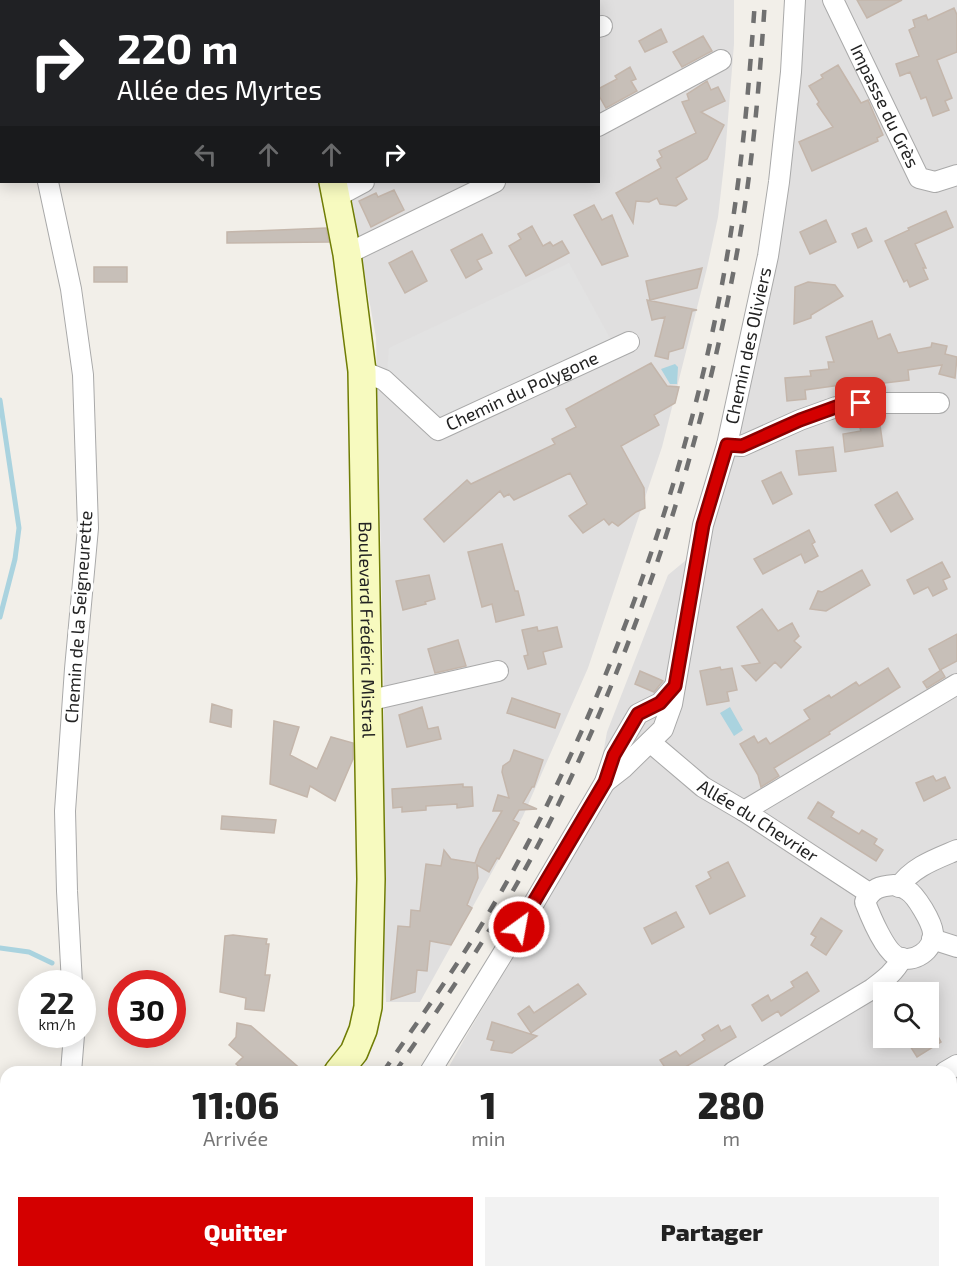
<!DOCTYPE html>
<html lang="fr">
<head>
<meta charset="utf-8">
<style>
  body { margin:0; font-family:"Exo 2",sans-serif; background:#f2f2f2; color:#222; height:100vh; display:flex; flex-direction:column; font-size:22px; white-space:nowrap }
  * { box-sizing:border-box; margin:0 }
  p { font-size:20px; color:#767676 }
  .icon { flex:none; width:33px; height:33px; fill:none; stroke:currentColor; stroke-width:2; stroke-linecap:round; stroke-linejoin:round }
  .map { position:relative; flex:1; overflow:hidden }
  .drawer { position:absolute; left:0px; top:1066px; width:957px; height:212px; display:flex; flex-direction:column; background:#fff; border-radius:18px 18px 0 0; box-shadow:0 3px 15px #0003 }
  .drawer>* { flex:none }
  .guide { position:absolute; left:0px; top:0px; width:600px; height:183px; box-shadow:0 3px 15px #0003; background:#202124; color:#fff; overflow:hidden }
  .controls { position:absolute; left:873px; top:982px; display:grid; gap:12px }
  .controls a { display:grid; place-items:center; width:66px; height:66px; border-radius:0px; background:#fff; box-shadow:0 3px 15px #0003; font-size:30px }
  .speed { position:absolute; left:18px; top:970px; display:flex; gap:12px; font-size:30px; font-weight:700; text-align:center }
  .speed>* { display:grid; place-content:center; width:78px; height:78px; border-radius:50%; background:#fff; box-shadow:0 3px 15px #0003; line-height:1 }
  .speed small { font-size:15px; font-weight:400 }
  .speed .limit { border:9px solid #d22; background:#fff; color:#111 }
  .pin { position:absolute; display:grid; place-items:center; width:51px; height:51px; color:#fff; margin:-26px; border-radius:12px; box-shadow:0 3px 9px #0006 }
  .me { position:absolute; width:66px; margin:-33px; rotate:32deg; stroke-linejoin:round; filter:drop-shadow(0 0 4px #0008) }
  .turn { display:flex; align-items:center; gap:21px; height:126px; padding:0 18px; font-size:27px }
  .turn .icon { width:78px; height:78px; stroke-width:2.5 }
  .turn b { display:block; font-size:42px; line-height:51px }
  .lanes { display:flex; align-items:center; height:57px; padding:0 18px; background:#0003; justify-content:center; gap:30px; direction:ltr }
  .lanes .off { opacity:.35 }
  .eta { display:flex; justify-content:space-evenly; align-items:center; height:102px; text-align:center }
  .eta b { font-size:36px; font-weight:800; line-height:42px }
  .cta { display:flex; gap:12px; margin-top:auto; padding:12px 18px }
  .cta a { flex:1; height:69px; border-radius:0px; background:#d40000; color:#fff; font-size:24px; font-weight:800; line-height:69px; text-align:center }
  .cta a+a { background:#f2f2f2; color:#222 }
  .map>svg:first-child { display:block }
  .residential { fill:#e0dfdf; fill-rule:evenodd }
  .parking { fill:#e2e2e2 }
  .water { fill:#aad3df }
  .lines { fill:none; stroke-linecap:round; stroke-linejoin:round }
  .stream { stroke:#aad3df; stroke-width:5 }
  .building { fill:#c7bfb8; stroke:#c4b6ab; stroke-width:1.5 }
  .street-casing { stroke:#a9a9a9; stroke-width:22 }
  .secondary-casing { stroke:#707d05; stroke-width:30 }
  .street { stroke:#fff; stroke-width:20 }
  .secondary { stroke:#f7fabf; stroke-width:27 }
  .rail { stroke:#707070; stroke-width:4.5; stroke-dasharray:12 12; stroke-linecap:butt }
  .route-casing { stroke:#8a0000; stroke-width:15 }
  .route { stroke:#d40000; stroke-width:10 }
  .labels { text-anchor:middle; stroke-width:6; stroke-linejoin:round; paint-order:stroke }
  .street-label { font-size:18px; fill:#222; stroke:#fff }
</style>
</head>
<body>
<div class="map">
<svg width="957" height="1277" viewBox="0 0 957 1277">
  <rect width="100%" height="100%" fill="#f2efe9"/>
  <path class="residential" d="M294 0H734V44L725 156 718 217 707 268 662 447 588 668 523 816 420 1002H386L382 923 384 691 376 338 348 182H598V2Z
    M803 0H957V1171L951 1170V1072H446L465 1038 590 826 607 732 668 575 708 542 730 469 772 289 787 189ZM884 993H928V1038H884Z
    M300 1272H378L402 1277H296Z"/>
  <path class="parking" d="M569 263 611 340 453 415 438 416 387 374 389 348Z"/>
  <path class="water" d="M675 364 678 367 677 384H670L661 369Z
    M730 707 743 730 734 736 720 713Z"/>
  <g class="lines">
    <path class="stream" d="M0 69H2
      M0 400 19 528 15 559 0 617
      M0 948 29 952 52 963"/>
  </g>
  <path class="building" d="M857 0H902L867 18Z
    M954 8 957 15V52L937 60 952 98 945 101 949 110 933 116 926 97 921 99 910 72 900 76 896 64 919 56 909 30 915 27 913 20 926 15 928 20Z
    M661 29 667 42 645 52 639 41Z
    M703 36 712 51 682 67 673 52Z
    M838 65 861 103 868 100 883 135 877 138 878 141 812 171 799 142 833 127 817 104 819 102 809 86 823 78 821 75Z
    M630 67 636 79 631 81 637 91 606 108 598 94V89L617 79 615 76Z
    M707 81 711 90 718 87 725 101 701 112 724 125 707 159 676 178 687 199 676 206 660 204 657 198 649 202 636 201 633 223 616 193 661 168 657 160 662 157 659 151 696 133 682 102 689 100 687 94Z
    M394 190 404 210 371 227 359 201 376 193 378 197Z
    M594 205 602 220 612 215 628 256 602 265 574 215Z
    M946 211 953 227 915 244 926 268H923L928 279 910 287 907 280 904 282 902 278 885 241 909 230 908 228Z
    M826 220 836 242 810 254 800 232Z
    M532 226 543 246 550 242 553 246 562 241 569 253 526 276 509 246 521 239 518 234Z
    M326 228 329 242 227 243V232Z
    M866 228 872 241 858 248 852 234Z
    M482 234 492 253 477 260 482 269 466 278 451 250Z
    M412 251 427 281 405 293 389 263Z
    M94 267H127V282H94Z
    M702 268 697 288 650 300 646 281Z
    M808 282 835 285 843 296 811 315V318L794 324 795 287Z
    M647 300 697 310 692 311 683 348 669 352 668 359 655 356 665 317 652 320Z
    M872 321 878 339 890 334 898 353 931 347 932 343 947 346 945 354 957 357 955 378 939 374 942 365 908 370 909 380 860 386 859 384H848L805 390 806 399 787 401 785 378 811 376 810 371 829 369 828 362H834L826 337Z
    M651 363 667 386 679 387 675 403 654 415 659 425 621 446 644 488 645 508 636 512 618 526 612 522 609 525 604 519 583 533 569 516 587 504 570 473 514 500 509 494 504 497 500 491 444 542 424 519 467 480 471 484 555 444 552 439 576 427 566 409Z
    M880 425 883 446 845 452 843 434 861 431 860 428Z
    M833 447 836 471 799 475 796 451Z
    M781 472 792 494 773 504 762 481Z
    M897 492 913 519 891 532 875 505Z
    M809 530 815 542 812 544 818 556 805 563 801 554 763 574 754 559Z
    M502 544 515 591H518L524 615 496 622 492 604 482 607 468 552Z
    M942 562 950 577 943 580 947 589 933 596 928 587 914 594 907 580Z
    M862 570 870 585 826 611 810 609 818 591 822 592Z
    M429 575 435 599 425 602 426 604 403 610 396 581Z
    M762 609 778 631 792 623 799 636 794 641 801 647 781 668 775 662 756 681 742 666 760 663 737 627Z
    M537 627 538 631 557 627 562 647 543 652 546 664 528 669 524 656 528 655 522 630Z
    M957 634V661L940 670 929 649Z
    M458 640 466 666 435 673 428 649Z
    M720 667 721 670 732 668 737 690 727 692 729 701 707 705 700 671Z
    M888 668 900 687 829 732 830 734 774 768 779 776 761 787 758 775 740 744 754 736 758 743 766 738 770 744 810 719 804 710 829 695 831 698 856 682 859 686Z
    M941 670 945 677 927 688 923 682Z
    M640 671 661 680 663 681 654 692 635 684Z
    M512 698 560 714 555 728 507 713Z
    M212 704 232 710 231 727 210 722Z
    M422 707 428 729 438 727 441 739 407 747 399 715Z
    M274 721 299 727 290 755 317 769 331 737 353 743V759L335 801 310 786 307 797 270 784Z
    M514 750 543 760 534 787H532L523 803 537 809 519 810 513 820 519 823 499 859 497 858 489 872 477 865 478 878 467 905 472 908 451 945 430 941 427 971 417 970 415 992 391 1000 398 926 410 927 411 910 420 911 426 864 441 866 444 850 451 859 475 863 480 849 502 811H493L498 795 509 798 502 772 503 766 510 761Z
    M933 776 936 781 945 777 950 788 924 801 916 783Z
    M463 784V787H472L473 806 457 808V804L426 806V810L402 812V807L393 808 392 789Z
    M818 802 834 812 831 817 859 834 862 830 877 839 874 844 883 850 876 861 808 818Z
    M222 816 276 820 274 833 221 829Z
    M728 862 745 896 710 914 696 886 711 878 708 872Z
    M676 912 684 927 652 944 644 928Z
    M821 918 842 931 826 955 811 945 816 937 811 934Z
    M233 935 267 939 266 944H269L265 975H270L264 1011 245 1009 246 998 220 992 225 936Z
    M807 972 819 991 781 1016 778 1011 762 1021 752 1005 768 995 771 1001 794 987 791 982Z
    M578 984 586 994 531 1033 518 1014 529 1006 534 1013Z
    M492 1022 537 1036 512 1053 491 1050 494 1041 487 1039Z
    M237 1023 251 1026 304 1072H246L236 1064 243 1057 229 1045 236 1037Z
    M718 1025 721 1031 730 1026 736 1037 677 1072H655L664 1066 660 1060 676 1051 680 1056 705 1040 702 1035Z
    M935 1031 941 1042 917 1057 905 1038H928V1035Z"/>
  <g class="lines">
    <g class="street-casing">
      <g id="street">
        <path id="s1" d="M833 0 919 178 935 182 957 175"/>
        <path d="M61 2V0"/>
        <path d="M297 2 300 0"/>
        <path d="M0 19 2 21"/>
        <path d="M598 27 602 26"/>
        <path d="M598 126 721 60"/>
        <path d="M48 182 71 289 83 375 88 528 75 669 65 811 67 891 72 984"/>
        <path d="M336 197 364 182"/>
        <path d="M347 254 495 182"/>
        <path id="s2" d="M362 371 384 380 438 430 629 342"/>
        <path d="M727 445 742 446 800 420 836 407 861 403H939"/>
        <path d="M367 701 498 671"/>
        <path id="s3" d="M650 742 703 787 744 811 869 893"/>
        <path id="s4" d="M605 782 623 768 663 729 672 704 703 525 727 445 768 256 779 182 791 72 795 0"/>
        <path d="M744 811 957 684"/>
        <path d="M894 885C898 886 903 887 907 890 916 895 932 922 933 933 934 950 914 964 898 957 885 952 870 915 865 902 872 888 880 886 894 885Z"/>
        <path d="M899 887C912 867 936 859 957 850"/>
        <path d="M932 939 957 947"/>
        <path d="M71 1072 74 1035"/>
        <path d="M430 1072 531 908 605 782 614 755 638 714 660 703 675 686"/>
        <path d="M733 1072 872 989C884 980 895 972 902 958"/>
        <path d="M945 1072 957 1065"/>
        <path d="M951 1196 957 1197"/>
        <path d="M370 1272 372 1277"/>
        <path d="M487 1272 546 1277"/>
        <path d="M26 1277 27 1272"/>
        <path d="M281 1277 285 1272"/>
      </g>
    </g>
    <g class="secondary-casing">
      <g id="secondary">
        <path d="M280 0 281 2"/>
        <path id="s5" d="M333 182 347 254 362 371 371 879 368 1007 363 1030 354 1052 338 1072"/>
        <path d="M182 1277 185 1272"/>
      </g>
    </g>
    <use href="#street" class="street"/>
    <use href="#secondary" class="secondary"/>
    <path class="rail" d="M383 1072C421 1017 460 962 494 904 528 847 556 788 583 728 654 566 707 394 733 219 744 146 750 73 755 0
      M395 1072C455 986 515 897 560 801 648 617 708 426 742 224 754 150 760 75 765 0
      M231 1277 235 1272
      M243 1277 247 1272"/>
  </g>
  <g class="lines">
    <g class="route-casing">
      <path id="route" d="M519 927 605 782 614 755 638 714 660 703 675 686 703 525 727 445 742 446 800 420 836 407 861 403"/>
    </g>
    <use href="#route" class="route"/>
  </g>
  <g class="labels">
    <g class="street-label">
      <text dy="6" stroke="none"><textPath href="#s1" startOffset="118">Impasse du Grès</textPath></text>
      <text dy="6" stroke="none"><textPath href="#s4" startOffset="472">Chemin des Oliviers</textPath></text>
      <text dy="6" stroke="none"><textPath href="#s2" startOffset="190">Chemin du Polygone</textPath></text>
      <text transform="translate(79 617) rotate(-86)" y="6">Chemin de la Seigneurette</text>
      <text dy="6" stroke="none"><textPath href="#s5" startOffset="450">Boulevard Frédéric Mistral</textPath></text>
      <text dy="6" stroke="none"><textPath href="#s3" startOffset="134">Allée du Chevrier</textPath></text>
    </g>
  </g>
</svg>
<div class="controls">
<a><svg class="icon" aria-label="search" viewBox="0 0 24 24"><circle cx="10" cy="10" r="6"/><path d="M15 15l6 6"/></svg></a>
</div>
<div class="speed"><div>22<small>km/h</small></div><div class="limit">30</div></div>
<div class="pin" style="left:861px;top:403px;background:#d93025"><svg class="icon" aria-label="arrive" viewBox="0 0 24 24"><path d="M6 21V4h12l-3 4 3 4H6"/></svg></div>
<svg class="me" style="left:519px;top:927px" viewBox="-20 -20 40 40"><circle r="17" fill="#d40000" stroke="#fff" stroke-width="3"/><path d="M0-11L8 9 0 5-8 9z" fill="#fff"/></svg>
<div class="guide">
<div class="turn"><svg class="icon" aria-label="right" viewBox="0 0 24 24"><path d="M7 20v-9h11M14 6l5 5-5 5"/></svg><div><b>220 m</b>Allée des Myrtes</div></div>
<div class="lanes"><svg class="icon off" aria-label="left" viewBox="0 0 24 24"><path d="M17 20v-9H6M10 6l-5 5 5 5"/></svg><svg class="icon off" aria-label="ahead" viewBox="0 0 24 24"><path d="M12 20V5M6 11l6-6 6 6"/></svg><svg class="icon off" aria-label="ahead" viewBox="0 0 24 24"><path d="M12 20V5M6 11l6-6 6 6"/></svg><svg class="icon" aria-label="right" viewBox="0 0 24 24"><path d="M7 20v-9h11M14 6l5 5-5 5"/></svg></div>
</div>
<section class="drawer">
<div class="eta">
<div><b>11:06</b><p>Arrivée</p></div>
<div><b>1</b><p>min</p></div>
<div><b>280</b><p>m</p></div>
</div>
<div class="cta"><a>Quitter</a><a>Partager</a></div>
</section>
</div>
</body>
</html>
